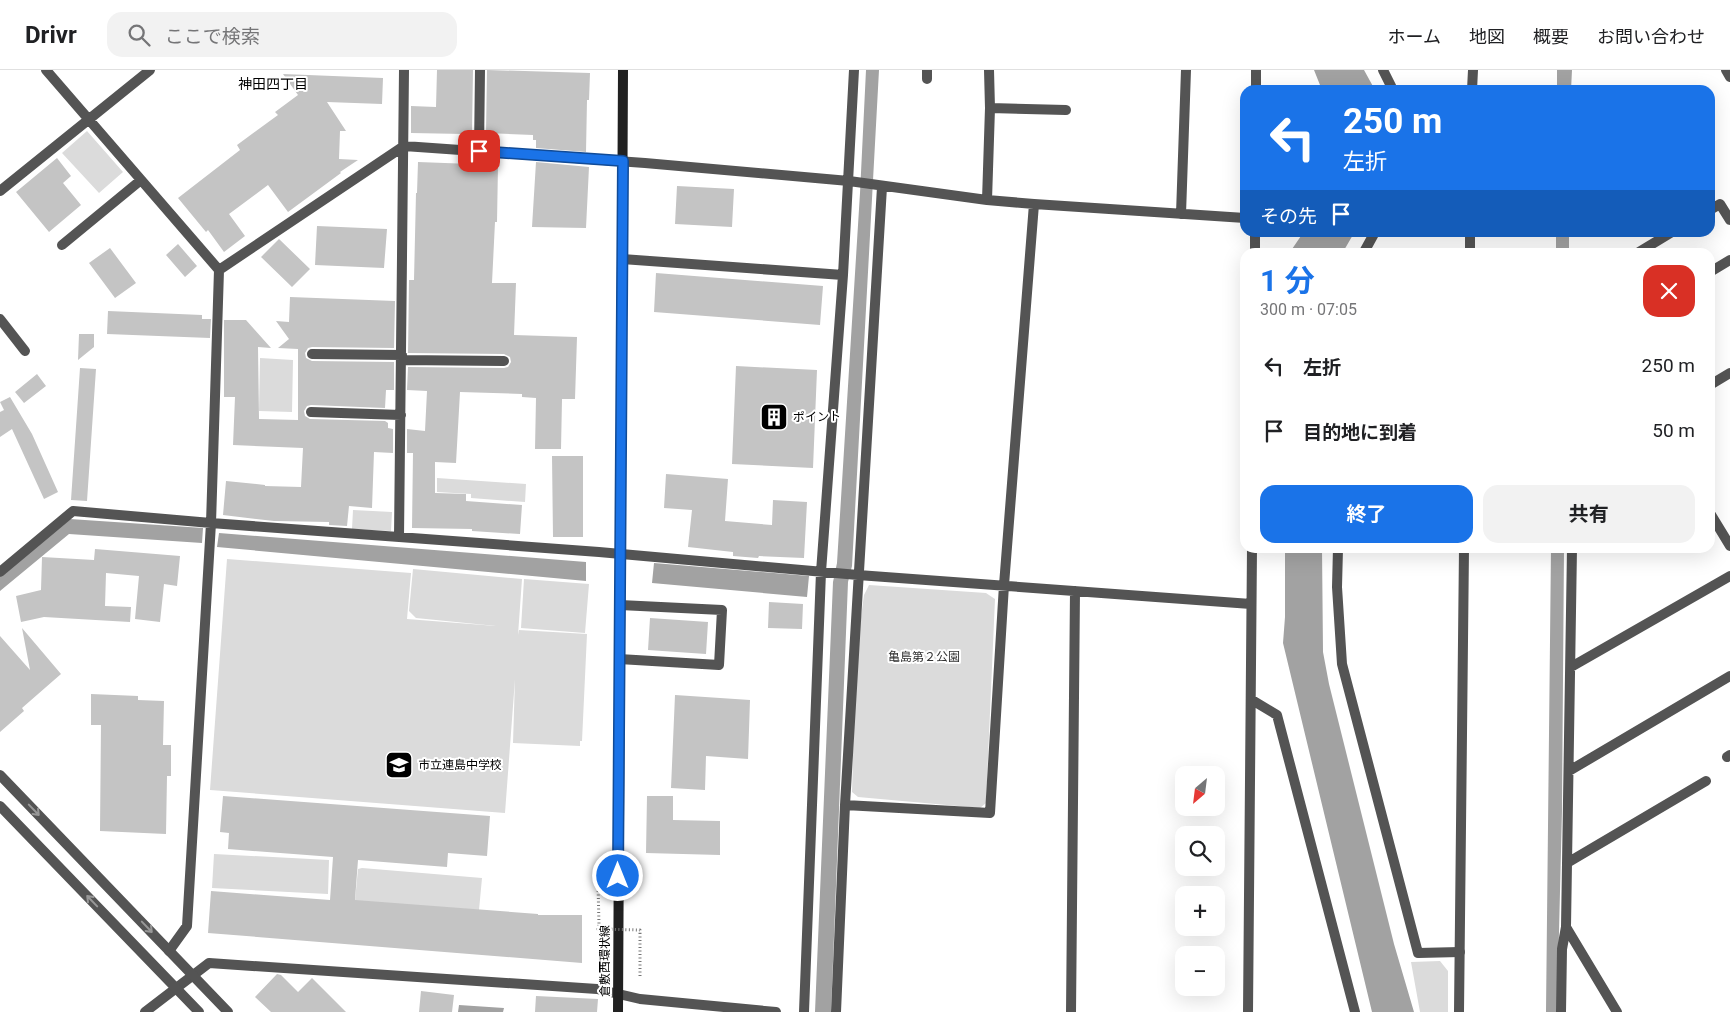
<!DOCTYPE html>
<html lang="ja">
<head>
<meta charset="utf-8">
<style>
  body { margin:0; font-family:Roboto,"Noto Sans JP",sans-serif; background:#f2f2f2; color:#202124; height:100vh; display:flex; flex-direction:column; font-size:19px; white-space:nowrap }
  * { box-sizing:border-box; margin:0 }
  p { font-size:16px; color:#757577 }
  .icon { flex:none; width:28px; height:28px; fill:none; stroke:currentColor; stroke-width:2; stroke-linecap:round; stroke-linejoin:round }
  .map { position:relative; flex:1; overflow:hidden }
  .details { position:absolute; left:1240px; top:178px; width:475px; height:305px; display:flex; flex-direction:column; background:#fff; border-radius:15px; box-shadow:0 5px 20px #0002 }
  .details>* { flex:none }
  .guide { position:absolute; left:1240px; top:15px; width:475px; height:152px; border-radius:15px; box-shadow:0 5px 20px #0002; background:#1a73e8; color:#fff; overflow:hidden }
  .needle { width:32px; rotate:208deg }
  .buttons { position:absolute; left:1175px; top:696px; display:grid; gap:10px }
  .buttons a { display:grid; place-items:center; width:50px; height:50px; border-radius:10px; background:#fff; box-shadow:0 5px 20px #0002; font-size:25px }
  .pin { position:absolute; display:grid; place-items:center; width:42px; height:42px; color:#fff; margin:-21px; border-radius:10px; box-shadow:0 2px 8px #0006 }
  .me { position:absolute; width:55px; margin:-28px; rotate:0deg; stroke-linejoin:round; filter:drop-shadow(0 0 4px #0008) }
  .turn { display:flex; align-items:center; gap:18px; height:105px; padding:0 20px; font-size:22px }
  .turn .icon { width:65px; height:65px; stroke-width:2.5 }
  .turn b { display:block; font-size:35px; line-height:42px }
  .then { display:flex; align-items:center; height:48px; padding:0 20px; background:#0003; gap:10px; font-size:19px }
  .round { display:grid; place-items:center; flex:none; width:52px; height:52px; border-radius:15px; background:#f2f2f2 }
  .overview { display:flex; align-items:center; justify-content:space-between; height:85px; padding:0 20px }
  h1 { font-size:30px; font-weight:700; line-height:38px; color:#1a73e8 }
  .action { display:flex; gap:10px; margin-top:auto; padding:10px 20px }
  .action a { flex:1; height:58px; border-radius:15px; background:#1a73e8; color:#fff; font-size:20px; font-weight:700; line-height:58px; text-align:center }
  .action a+a { background:#f2f2f2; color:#202124 }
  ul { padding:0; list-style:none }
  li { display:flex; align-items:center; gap:15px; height:65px; padding:0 20px }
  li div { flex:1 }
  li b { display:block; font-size:19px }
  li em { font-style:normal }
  header { display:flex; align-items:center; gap:30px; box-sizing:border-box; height:70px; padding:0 25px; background:#fff; border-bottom:1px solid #e0e0e0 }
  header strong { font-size:24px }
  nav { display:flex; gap:28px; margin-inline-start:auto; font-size:18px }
  .search { width:350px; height:45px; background:#f2f2f2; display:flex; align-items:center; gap:12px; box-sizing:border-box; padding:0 18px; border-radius:15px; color:#757577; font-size:19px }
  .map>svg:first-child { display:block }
  .green { fill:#dbdbdb }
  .water { fill:#a2a2a2 }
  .building { fill:#c4c4c4 }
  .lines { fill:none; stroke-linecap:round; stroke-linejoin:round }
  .path { stroke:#767676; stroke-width:3; stroke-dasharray:1 2.5; stroke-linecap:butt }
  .service { stroke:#545454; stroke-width:10 }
  .minor { stroke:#545454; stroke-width:10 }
  .tertiary { stroke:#545454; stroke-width:10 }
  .secondary { stroke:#212121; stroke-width:10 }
  .path-bridge { stroke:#767676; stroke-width:3; stroke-dasharray:1 2.5; stroke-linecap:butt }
  .oneway { stroke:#989898 }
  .route-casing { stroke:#114b97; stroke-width:12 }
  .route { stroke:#1a73e8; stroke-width:9 }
  .labels { text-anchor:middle; stroke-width:4; stroke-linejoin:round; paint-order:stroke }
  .poi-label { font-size:12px; fill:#000; stroke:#fff; text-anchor:start }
  .park-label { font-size:12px; fill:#323232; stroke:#fff }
  .street-label { font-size:12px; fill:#000; stroke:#fff }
  .neighbourhood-label { font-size:14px; fill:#000; stroke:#fff }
</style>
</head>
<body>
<header>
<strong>Drivr</strong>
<div class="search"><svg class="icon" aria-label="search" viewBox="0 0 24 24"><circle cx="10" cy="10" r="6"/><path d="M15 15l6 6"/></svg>ここで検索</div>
<nav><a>ホーム</a><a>地図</a><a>概要</a><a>お問い合わせ</a></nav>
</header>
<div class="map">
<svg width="1730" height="942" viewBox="0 0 1730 942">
  <rect width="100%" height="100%" fill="#fff"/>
  <path class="green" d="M87 61 123 102 99 123 62 83Z
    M260 288 293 290 292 342 259 341Z
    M437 408 526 414 525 432 471 428V424L437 422Z
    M353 440 392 442 391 461 352 459Z
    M227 489 411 503 407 549 496 556 416 548 409 541 413 499 522 509 518 565 519 560 587 564 582 671H580V676L513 673 515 609 505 743 210 720Z
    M524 509 589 514 585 563 521 558Z
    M869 515 986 523 995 529 986 733 980 738 858 727 852 722 856 584 864 525Z
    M214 784 329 790 328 824 212 818Z
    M362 798 482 808 479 840 355 831 358 799Z
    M1440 891 1448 901V942H1420L1411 892Z"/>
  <path class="water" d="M866 0H879L852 496 848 512 831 942H815L833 512 837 493 860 123Z
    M1314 0H1364L1375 20H1322Z
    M1557 0H1572L1571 20H1557Z
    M1303 163V162L1354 163 1343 182H1290Z
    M1556 163H1569V182H1556Z
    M70 449 203 458 202 473 69 464 0 521V507Z
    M219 463 586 492V511L217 477Z
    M1285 478H1322L1323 582 1329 614 1394 874 1414 942H1372L1283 573 1285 547Z
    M1551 478H1564L1562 741 1557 942H1546Z
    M654 493 809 506 807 527 652 513Z
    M459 935 504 938 503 942H458Z"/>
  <path class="building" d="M437 0H473L472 63 464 62V64L411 63V36L436 37Z
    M487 0 590 3 589 30H587L586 82 536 78V70H533V65L486 63Z
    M283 4 383 8 382 34 327 32 346 61H340L339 89 358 90 340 102 341 103 288 142 268 115 229 144 245 166 224 182 208 160 206 162 178 128 240 80 237 75 278 45 275 42 298 25Z
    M57 88 71 106 63 113 81 135 49 162 16 122Z
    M418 92 498 95 497 152H495L492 213H516L514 265 577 267 575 329H562L561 379H535L536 328 522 327V324L460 322 456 393 435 392V423L466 424V431L522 435 520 464 472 461V459L412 458 413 383H407V359L425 361 427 321 407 320 408 297 504 298 508 297 511 292 510 287 504 284 408 283 409 210H414L416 123H417Z
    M536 92 589 97 586 158 532 157Z
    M677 116 734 119 732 157 675 154Z
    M317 156 387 159 384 198 315 195Z
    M279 169 310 199 292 217 261 187Z
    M178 174 197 196 185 207 166 185Z
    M110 178 136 213 115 228 89 193Z
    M656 203 823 216 820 255 654 242Z
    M290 227 395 231 394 278 312 277 308 278 305 283 306 288 312 291 394 292V320H386L385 338 311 335 307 336 304 341 305 346 310 349 385 351 388 353V358L393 359V383L374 382 372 438 349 436 347 456 329 455V452L274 451 223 445 226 411 265 415V416L301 417 303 378 233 375 235 327H224V250H246L271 278 258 277 259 349 298 350V279L278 278 289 269 276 251 289 252Z
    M108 241 202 245V249H211L210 268 107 264Z
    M79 264H94V277L78 290Z
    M736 296 817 300 813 398 732 394Z
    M80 298 96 299 87 431 71 430Z
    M37 304 46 316 24 333 15 322Z
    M10 327 32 364 58 422 44 429 12 359 0 367V342L4 340 0 332Z
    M552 386H583V467H553Z
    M666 404 728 409 725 451 772 455 773 430 807 432 804 488 759 486 758 488 733 486V482L688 477 692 440 664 438Z
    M95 479 180 486 177 516 164 514 160 552 135 549 139 506 106 503 105 536 131 537 130 552 44 547 21 552 16 526 41 520 42 487 94 490Z
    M769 532 803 534 802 559 768 558Z
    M650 548 708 552 706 584 648 580Z
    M22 558 61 604 22 638 24 641 0 662V566L30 600Z
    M91 624 138 626V630L164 631 163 675H171V706H167L166 764 100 761 101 655H91Z
    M675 625 750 630 748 689 706 686 705 720 671 718Z
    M223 726 490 746 487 786 448 783 447 797 358 790 355 830 538 844V845H582V893L208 863 211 821 330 830 333 787 228 779 229 763 220 762Z
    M647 726H673V750L720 751V785L646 783Z
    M277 904 281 905 298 922 312 908 346 942H271L255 927Z
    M421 921 454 925 452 942H419Z
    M536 926 598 929 597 942H535Z"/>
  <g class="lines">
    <path class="path" d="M598 814 599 855
      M640 863V906"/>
    <path class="service" d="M1726 0 1730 7
      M619 589 719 595 722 540 620 535"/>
    <path class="minor" d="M46 0 219 200 211 453 187 856 169 881
      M1383 0 1393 20
      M927 9V0
      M1256 20V0
      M990 38 1066 40
      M479 81 480 0
      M0 121 150 0
      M987 130 990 38 989 0
      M1710 140 1720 134 1730 150
      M1181 144 1186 0
      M62 175 141 110
      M1255 182V162
      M1364 182 1375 162
      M1639 182 1672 162
      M622 189 843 205
      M219 200 404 76 645 93 849 111 987 130 1034 134 1245 148
      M1710 202 1730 190
      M0 249 25 281
      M312 284 402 285
      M401 290 504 291
      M1710 315 1730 303
      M311 342 401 345
      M1710 443 1730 476
      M399 467 404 0
      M1338 478 1337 517 1342 594 1418 883 1460 882
      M1572 478 1566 857 1617 942
      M0 502 73 441 211 453 599 482 858 505 1251 534
      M1571 597 1730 506
      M1252 630 1277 645 1355 942
      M1727 687 1730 685
      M1569 701 1730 606
      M845 735 990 743 1004 515 1034 134
      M1567 793 1706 711
      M145 942 209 893 597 919 640 929 776 942
      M804 942 821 502 843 205 854 0
      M836 942 845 735 882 117
      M1071 942 1075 521
      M1248 942 1252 478
      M1561 942 1562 879 1566 857"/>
    <path class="tertiary" d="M1472 20 1473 0
      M1470 182V162
      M0 705 228 942
      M0 736 199 942
      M1459 942 1464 478"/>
    <path class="secondary" d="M618 942 623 0"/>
    <path class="path-bridge" d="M599 855 598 859 640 860V863"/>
  </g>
  <defs><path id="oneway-shaft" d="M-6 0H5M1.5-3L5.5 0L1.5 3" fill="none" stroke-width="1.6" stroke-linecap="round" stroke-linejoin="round" transform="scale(1.25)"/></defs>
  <g class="oneway">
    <use href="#oneway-shaft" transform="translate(34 740) rotate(46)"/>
    <use href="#oneway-shaft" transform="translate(92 831) rotate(-134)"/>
    <use href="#oneway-shaft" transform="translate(147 857) rotate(46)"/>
  </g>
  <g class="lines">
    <g class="route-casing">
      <path id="route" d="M479 81 623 91 618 806"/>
    </g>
    <use href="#route" class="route"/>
  </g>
  <defs>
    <g id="building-square" transform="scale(1.4375)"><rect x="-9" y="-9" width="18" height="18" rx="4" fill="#000" stroke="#fff"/><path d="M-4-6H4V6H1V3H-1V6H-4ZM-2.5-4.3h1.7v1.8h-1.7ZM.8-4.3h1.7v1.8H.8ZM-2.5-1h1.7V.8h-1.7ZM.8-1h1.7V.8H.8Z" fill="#fff"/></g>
    <g id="school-square" transform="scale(1.4375)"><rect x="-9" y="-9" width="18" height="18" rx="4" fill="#000" stroke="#fff"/><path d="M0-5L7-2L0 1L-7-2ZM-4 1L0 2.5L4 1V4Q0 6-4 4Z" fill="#fff"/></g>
  </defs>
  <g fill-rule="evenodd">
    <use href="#building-square" x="774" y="347"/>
    <use href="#school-square" x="399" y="695"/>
  </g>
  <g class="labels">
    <g class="poi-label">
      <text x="793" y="351">ポイント</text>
      <text x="418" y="699">市立連島中学校</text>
    </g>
    <g class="park-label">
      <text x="924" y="591">亀島第２公園</text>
    </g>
    <g class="street-label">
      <text transform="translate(605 891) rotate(-90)" y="4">倉敷西環状線</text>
    </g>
    <g class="neighbourhood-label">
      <text x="273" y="19">神田四丁目</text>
    </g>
  </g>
</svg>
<div class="buttons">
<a><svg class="needle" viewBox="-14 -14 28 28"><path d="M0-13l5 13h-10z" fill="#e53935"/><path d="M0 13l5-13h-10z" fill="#757577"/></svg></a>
<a><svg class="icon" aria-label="search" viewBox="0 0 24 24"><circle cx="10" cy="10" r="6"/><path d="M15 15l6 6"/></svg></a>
<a>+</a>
<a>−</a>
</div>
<div class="pin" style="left:479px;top:81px;background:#d93025"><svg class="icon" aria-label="arrive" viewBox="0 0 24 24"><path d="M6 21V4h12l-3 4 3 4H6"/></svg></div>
<svg class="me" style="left:618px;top:806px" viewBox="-20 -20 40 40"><circle r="17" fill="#1a73e8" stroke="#fff" stroke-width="3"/><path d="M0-11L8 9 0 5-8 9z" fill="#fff"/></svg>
<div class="guide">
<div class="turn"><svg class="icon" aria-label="left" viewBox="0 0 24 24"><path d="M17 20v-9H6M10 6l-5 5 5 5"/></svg><div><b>250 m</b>左折</div></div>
<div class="then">その先<svg class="icon" aria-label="arrive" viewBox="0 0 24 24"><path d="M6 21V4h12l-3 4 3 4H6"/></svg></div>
</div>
<section class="details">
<div class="overview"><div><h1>1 分</h1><p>300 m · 07:05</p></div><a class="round" style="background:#d93025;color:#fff"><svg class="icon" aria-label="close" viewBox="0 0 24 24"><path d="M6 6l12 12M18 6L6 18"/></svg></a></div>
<ul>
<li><svg class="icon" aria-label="left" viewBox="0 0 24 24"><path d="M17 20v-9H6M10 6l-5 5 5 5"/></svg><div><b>左折</b></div><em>250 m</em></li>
<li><svg class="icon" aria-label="arrive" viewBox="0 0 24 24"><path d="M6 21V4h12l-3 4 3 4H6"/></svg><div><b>目的地に到着</b></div><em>50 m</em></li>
</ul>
<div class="action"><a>終了</a><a>共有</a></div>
</section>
</div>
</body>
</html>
